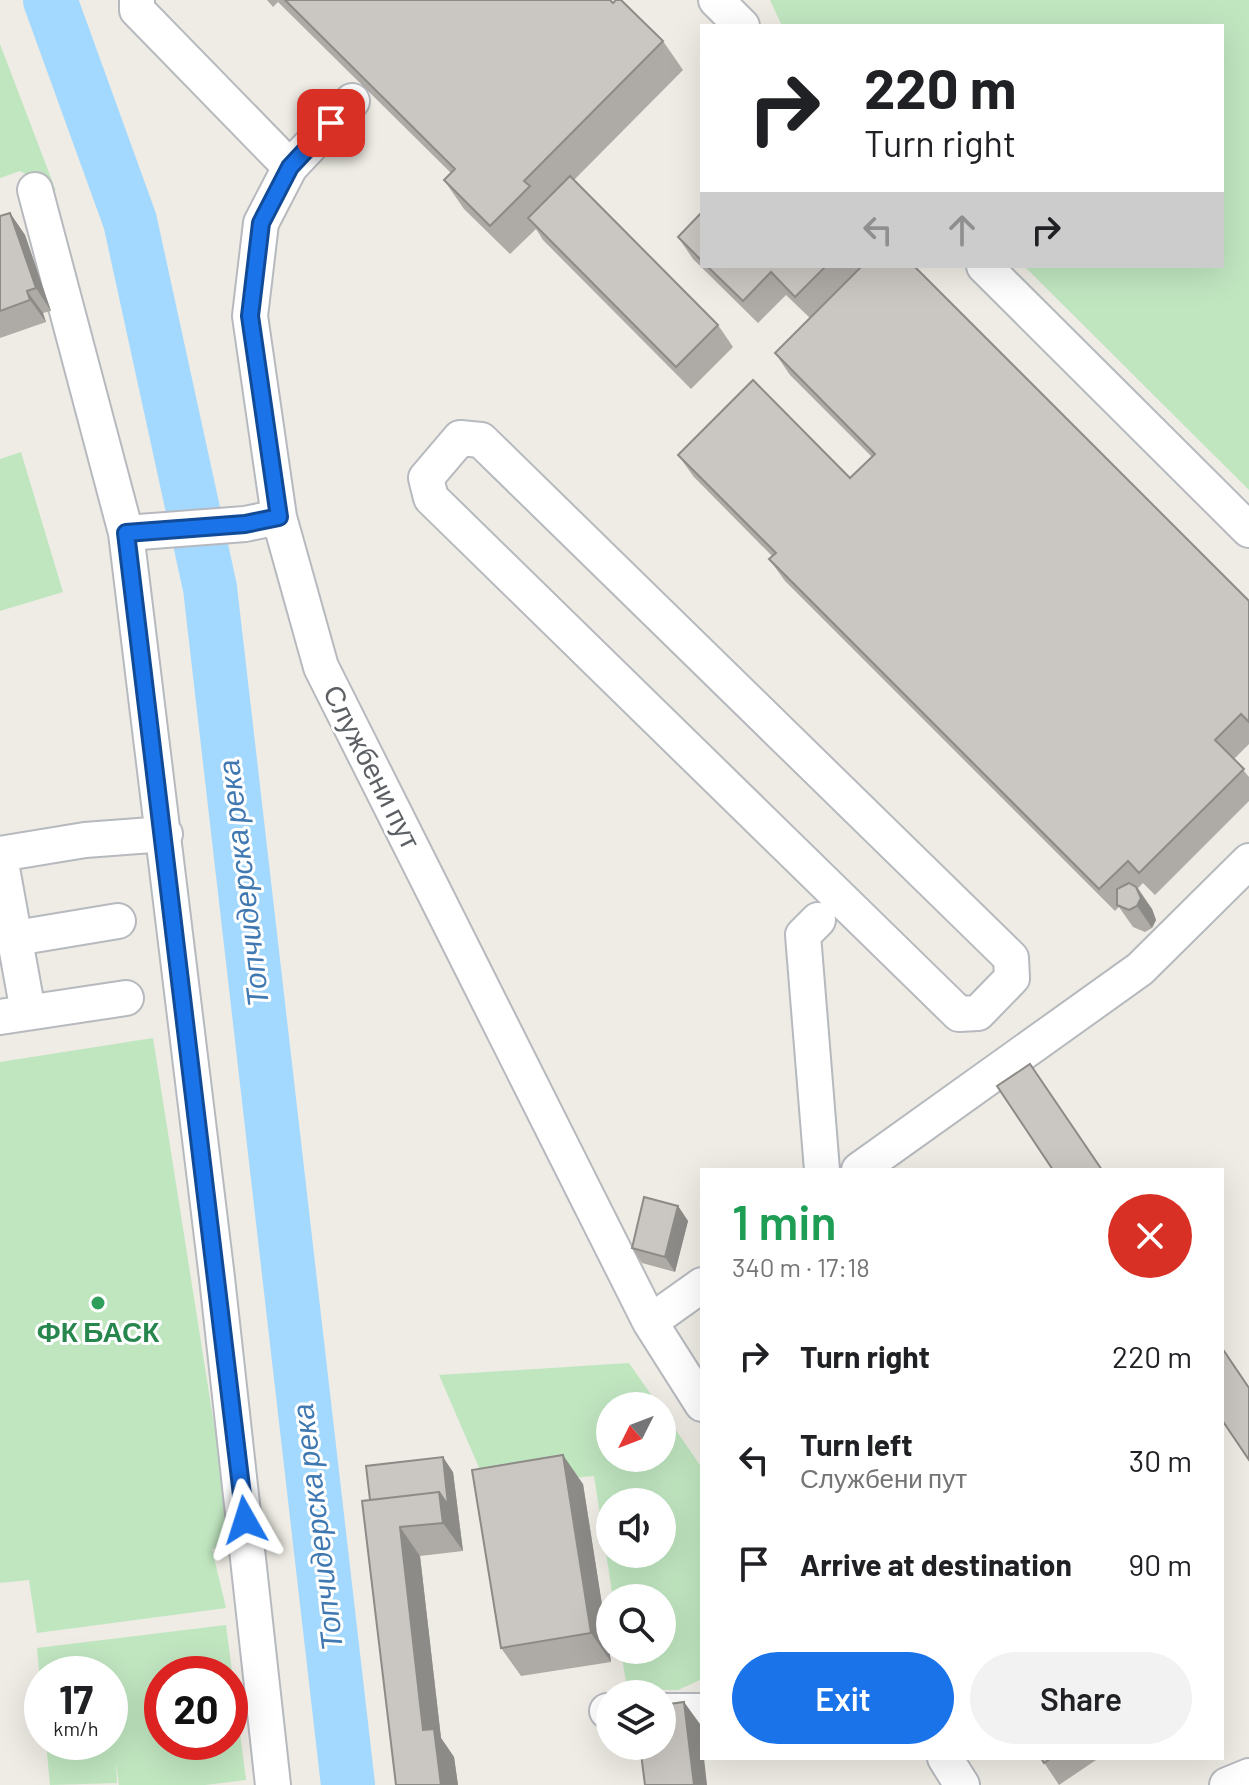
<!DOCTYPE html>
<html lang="en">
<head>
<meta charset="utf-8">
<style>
  body { margin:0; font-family:Barlow,sans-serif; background:#f2f2f2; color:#202124; height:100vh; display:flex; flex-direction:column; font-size:30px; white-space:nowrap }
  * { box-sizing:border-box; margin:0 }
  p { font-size:26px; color:#757577 }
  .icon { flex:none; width:44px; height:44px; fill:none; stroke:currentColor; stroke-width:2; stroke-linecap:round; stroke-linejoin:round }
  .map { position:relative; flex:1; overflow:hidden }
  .drawer { position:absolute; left:700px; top:1168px; width:524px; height:592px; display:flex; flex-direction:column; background:#fff; border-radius:0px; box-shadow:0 8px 32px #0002 }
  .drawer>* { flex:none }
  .hud { position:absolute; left:700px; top:24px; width:524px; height:244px; border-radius:0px; box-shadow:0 8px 32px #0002; background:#fff; color:#202124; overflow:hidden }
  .needle { width:52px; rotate:228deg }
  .buttons { position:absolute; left:596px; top:1392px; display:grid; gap:16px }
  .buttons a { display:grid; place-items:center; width:80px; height:80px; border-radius:50%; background:#fff; box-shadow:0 8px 32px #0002; font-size:40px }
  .speed { position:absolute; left:24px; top:1656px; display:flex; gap:16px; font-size:40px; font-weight:700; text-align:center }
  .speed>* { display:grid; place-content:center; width:104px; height:104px; border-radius:50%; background:#fff; box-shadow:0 8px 32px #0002; line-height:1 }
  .speed small { font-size:20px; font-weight:400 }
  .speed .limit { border:12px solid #d22; background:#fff; color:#111 }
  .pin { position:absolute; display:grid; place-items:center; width:68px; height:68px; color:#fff; margin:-34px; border-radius:16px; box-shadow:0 4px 12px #0006 }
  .me { position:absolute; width:88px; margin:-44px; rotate:354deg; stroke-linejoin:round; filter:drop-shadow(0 0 6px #0008) }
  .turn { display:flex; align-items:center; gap:28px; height:168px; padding:0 32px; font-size:36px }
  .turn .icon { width:104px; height:104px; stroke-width:2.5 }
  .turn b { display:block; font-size:56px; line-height:68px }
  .lanes { display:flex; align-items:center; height:76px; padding:0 32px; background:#0003; justify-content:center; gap:40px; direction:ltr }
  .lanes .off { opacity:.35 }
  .round { display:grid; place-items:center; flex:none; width:84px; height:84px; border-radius:42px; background:#f2f2f2 }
  .overview { display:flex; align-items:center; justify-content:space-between; height:136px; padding:0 32px }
  h1 { font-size:48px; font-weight:600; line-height:60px; color:#1e9e55 }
  .action { display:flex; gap:16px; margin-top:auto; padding:16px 32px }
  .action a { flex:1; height:92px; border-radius:48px; background:#1a73e8; color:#fff; font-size:32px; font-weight:600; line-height:92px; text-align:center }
  .action a+a { background:#f2f2f2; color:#202124 }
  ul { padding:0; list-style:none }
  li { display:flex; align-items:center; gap:24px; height:104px; padding:0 32px }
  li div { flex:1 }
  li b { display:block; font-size:30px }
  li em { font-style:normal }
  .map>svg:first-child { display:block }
  .green { fill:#c0e6c0; fill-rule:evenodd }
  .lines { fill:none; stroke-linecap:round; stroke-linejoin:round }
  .river { stroke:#a3d8ff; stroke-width:54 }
  .minor-casing { stroke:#b6b9be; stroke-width:38 }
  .minor { stroke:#fff; stroke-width:34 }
  .wall { fill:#aeaaa6 }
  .shaded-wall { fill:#8d8b87 }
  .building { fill:#cac6c1; stroke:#8d8b87; stroke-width:2 }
  .route-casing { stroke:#114b97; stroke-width:20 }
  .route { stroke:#1a73e8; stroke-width:14 }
  .leisure-dot { fill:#2e9e5b; stroke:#fff; stroke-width:3 }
  .labels { text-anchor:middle; stroke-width:6; stroke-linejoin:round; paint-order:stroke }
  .street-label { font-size:28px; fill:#5c5f64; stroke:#fff }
  .leisure-label { font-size:28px; font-weight:bold; fill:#27864d; stroke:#fff }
  .water-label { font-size:30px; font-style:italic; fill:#4078b1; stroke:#fff }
</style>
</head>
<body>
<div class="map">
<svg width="1249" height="1785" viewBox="0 0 1249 1785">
  <rect width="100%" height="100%" fill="#eeece4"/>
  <path class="green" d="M770 0H1249V490L1024 266H1222V26H782Z
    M0 44 56 191 20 171 0 178Z
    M21 452 63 592 0 611V459Z
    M153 1038 233 1545 212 1549 226 1608 37 1633 29 1580 0 1583V1062Z
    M629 1363 659 1406H610V1458H662V1410L702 1468V1679L678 1690 627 1689 621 1650H662V1598H613L594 1476 487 1486 439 1375ZM610 1502H662V1554H610Z
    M226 1625 246 1780 205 1785H119L116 1763 117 1783 50 1785 46 1742H110V1674H42V1701L37 1648ZM230 1674V1742H162V1674Z"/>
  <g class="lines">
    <path class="river" d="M50 0 130 221 210 588 348 1785"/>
    <g class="minor-casing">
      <path id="minor" d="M137 0V10L290 167
        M716 0 742 26
        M352 101 290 167 261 223 250 316 279 517 321 667 650 1322 702 1404
        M35 190 126 533 217 1278 273 1785
        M984 266 1249 530
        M460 438 481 440 1011 958 1012 978 978 1013 959 1014 431 498 426 478Z
        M126 533 245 524 279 517
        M0 854 85 840 165 834
        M0 857 28 1012
        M818 920 803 935 822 1170
        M16 938 118 921
        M0 1017 126 998
        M859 1170 1140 969 1249 861
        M650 1322 702 1285
        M607 1711H610
        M662 1711H702
        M945 1758 962 1785
        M1227 1785 1249 1776"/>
    </g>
    <use href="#minor" class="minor"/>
  </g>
  <path class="wall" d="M267 0H610L663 41 683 70 574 180 718 325 733 347 691 389 543 240 536 229 510 254 464 209 444 180 451 173 278 2 273 7Z
    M702 212V266H914L1249 601V744L1234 759 1249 777V801L1155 895 1143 883 1138 888 1152 909 1156 920 1152 928 1145 932 1133 927 1119 907 1115 911 785 581 769 559 772 556 694 477 678 455 850 478 872 457 790 375 775 353 810 318 786 295 758 323 693 259 678 237Z
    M10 213 25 235 51 311 43 313 46 322 0 338V216Z
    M678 1206 688 1221 675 1272 642 1263 632 1248Z
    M453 1472 463 1551 420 1556 441 1738 454 1757 458 1785H396L370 1500Z
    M583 1484 611 1662 521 1676 501 1648Z
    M1041 1758H1099L1059 1785Z"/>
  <path class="shaded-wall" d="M10 213 25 235 51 311 36 288Z
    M27 291 43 313 46 322 30 300Z
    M1136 887 1152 909 1156 920 1152 928 1137 906Z
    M678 1206 688 1221 675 1272 665 1257Z
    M563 1455 583 1484 611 1662 591 1633Z
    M443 1457 453 1472 459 1520 448 1505Z
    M439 1492 459 1520 463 1551 443 1523Z
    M400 1527 420 1556 441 1738 454 1757 458 1785H441L423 1730Z
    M684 1702 700 1724 702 1758H704L707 1785H694Z"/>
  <path class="building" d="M285 0H610L613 3 616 0H621L663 41 524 181 530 186 490 226 444 180 455 169Z
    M570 176 718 325 676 367 528 218Z
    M702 212V261L678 237Z
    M10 213 36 288 27 291 30 300 0 311V216Z
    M707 266H826L795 297 771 272 743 301Z
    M862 266H914L1249 601V722L1241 714 1215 740 1244 769 1139 873 1128 861 1099 889 769 559 776 553 678 455 753 380 850 478 875 454 775 353Z
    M1129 883 1136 887 1141 898 1137 906 1129 910 1117 905V889Z
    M1030 1064 1102 1170H1053L997 1086Z
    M644 1197 678 1206 665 1257 632 1248Z
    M1222 1348 1249 1388V1460L1222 1420Z
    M563 1455 591 1633 501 1648 472 1470Z
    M443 1457 448 1505 439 1492 370 1500 366 1466Z
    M439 1492 443 1523 400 1527 423 1730 434 1729 441 1785H396L362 1501Z
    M684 1702 694 1785H645L640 1746H662V1705Z
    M1041 1758H1051L1044 1763Z"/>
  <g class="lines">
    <g class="route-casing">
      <path id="route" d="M245 1520 126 533 245 524 279 517 250 316 261 223 290 167 331 123"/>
    </g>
    <use href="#route" class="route"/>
  </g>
  <circle class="leisure-dot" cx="98" cy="1303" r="8"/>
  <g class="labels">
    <g class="street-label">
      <text transform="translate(372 767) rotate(63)" y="10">Службени пут</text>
    </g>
    <g class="leisure-label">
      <text x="98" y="1342">ФК БАСК</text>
    </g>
    <g class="water-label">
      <text transform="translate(244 883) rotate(-97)" y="10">Топчидерска река</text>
      <text transform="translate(318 1527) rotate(-97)" y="10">Топчидерска река</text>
    </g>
  </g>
</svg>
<div class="buttons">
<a><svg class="needle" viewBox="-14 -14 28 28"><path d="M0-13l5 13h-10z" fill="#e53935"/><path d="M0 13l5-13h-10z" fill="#757577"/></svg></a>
<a><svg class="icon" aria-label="sound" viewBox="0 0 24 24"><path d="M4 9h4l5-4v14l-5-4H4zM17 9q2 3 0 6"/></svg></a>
<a><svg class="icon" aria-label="search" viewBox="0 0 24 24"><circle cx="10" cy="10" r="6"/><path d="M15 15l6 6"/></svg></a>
<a><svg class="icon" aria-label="layers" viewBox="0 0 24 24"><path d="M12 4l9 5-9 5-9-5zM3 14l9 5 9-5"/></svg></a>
</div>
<div class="speed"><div>17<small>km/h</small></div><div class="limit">20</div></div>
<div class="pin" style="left:331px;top:123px;background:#d93025"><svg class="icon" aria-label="arrive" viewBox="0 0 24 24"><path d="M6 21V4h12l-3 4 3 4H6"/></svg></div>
<svg class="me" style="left:245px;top:1520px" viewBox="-20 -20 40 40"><path d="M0-17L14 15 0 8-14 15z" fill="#1a73e8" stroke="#fff" stroke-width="4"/></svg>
<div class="hud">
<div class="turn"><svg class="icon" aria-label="right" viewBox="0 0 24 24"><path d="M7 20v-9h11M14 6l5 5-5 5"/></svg><div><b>220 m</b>Turn right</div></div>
<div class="lanes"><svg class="icon off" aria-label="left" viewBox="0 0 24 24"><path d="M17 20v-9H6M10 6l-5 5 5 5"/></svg><svg class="icon off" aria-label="ahead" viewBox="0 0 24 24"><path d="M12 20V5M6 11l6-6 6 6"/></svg><svg class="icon" aria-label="right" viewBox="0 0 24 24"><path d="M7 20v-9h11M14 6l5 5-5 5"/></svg></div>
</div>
<section class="drawer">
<div class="overview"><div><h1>1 min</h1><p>340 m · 17:18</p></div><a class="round" style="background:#d93025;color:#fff"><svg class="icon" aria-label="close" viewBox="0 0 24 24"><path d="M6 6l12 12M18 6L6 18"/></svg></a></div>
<ul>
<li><svg class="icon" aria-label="right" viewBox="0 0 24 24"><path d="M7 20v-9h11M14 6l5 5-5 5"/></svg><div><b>Turn right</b></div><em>220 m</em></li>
<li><svg class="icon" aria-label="left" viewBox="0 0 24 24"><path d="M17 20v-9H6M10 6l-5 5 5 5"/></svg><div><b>Turn left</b><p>Службени пут</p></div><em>30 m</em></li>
<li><svg class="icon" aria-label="arrive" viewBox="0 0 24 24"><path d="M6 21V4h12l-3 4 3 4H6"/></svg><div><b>Arrive at destination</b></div><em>90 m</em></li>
</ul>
<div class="action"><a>Exit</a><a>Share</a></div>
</section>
</div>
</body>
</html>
